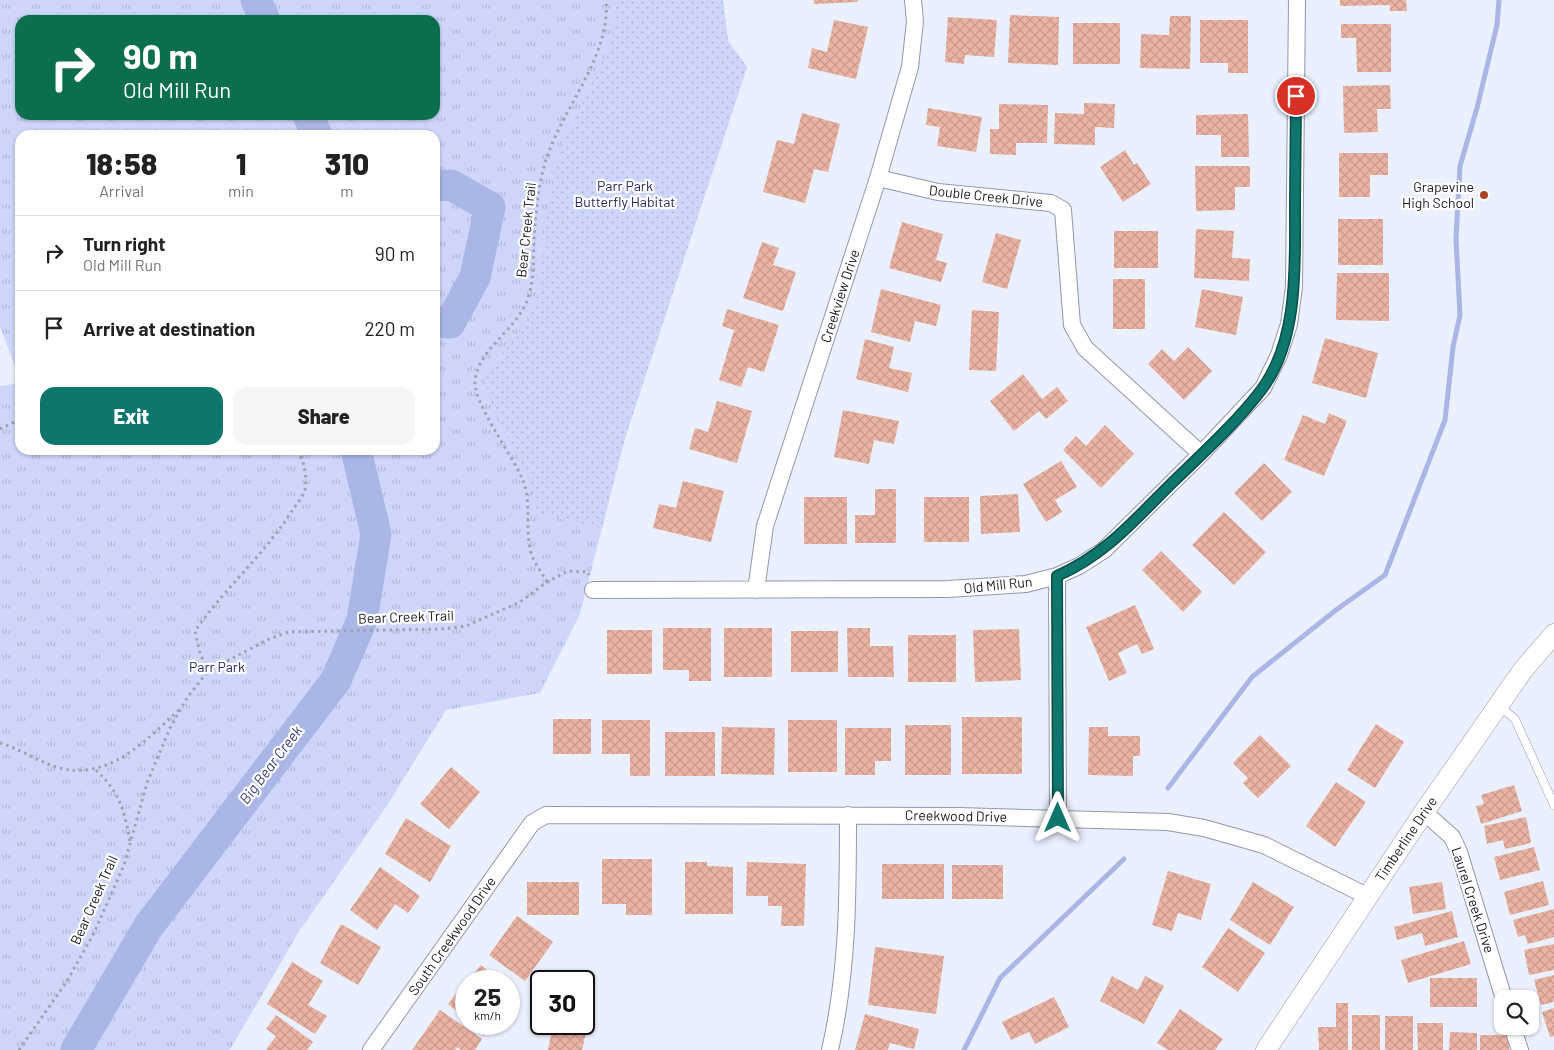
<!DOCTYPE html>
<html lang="en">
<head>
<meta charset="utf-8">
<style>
  body { margin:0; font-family:Barlow,sans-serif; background:#f6f6f6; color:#222; height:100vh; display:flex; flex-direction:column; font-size:19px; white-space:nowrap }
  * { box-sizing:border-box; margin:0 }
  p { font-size:16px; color:#767676 }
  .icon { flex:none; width:28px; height:28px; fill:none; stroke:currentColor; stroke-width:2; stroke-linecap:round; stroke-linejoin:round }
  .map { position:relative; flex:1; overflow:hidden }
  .details { position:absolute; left:15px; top:130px; width:425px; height:325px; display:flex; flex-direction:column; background:#fff; border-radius:15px; box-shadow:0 1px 4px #0004 }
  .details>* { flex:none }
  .guide { position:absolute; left:15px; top:15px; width:425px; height:105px; border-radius:15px; box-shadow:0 1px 4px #0004; background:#0b6e4f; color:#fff; overflow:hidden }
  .buttons { position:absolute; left:1494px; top:990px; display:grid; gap:10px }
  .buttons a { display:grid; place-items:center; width:45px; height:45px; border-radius:10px; background:#fff; box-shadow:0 1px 4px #0004; font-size:25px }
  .speed { position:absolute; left:455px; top:970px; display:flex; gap:10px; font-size:25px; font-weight:700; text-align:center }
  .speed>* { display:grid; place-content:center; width:65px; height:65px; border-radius:50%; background:#fff; box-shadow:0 1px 4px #0004; line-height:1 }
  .speed small { font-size:12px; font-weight:400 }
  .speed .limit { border:2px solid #111; border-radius:8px; background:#fff; color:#111 }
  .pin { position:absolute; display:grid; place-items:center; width:42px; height:42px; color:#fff; margin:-21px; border:2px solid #fff; border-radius:50%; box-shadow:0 1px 5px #0007 }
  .me { position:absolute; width:55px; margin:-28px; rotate:0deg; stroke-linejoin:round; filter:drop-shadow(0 0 4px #0008) }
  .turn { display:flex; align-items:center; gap:18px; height:105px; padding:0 25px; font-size:22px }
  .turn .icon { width:65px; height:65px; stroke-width:2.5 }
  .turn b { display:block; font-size:35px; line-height:42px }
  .eta { display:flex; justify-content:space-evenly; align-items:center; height:85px; text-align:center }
  .eta b { font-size:30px; font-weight:800; line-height:35px }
  .button { display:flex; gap:10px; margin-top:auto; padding:10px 25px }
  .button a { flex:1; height:58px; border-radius:15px; background:#0f766e; color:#fff; font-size:20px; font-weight:800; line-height:58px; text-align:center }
  .button a+a { background:#f6f6f6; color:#222 }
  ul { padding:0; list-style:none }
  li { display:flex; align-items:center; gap:15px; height:75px; padding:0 25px; border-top:1px solid #e0e0e0 }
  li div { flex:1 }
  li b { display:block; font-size:19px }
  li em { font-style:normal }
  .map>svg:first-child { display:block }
  .park { fill:url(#park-tufts); fill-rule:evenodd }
  .garden { fill:url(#garden-dots) }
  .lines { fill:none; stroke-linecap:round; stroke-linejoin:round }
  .stream { stroke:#aab6e5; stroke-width:5 }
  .river { stroke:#aab6e5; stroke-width:31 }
  .building { fill:url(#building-cross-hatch) }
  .service-casing { stroke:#9197ae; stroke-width:9 }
  .minor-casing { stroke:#9197ae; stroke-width:18 }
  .tertiary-casing { stroke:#9197ae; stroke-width:21 }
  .path { stroke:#9ea2ae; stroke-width:3; stroke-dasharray:2.5 4; stroke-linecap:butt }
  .service { stroke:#fff; stroke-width:8 }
  .minor { stroke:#fff; stroke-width:16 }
  .tertiary { stroke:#fff; stroke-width:20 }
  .route-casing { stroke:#0a4d48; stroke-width:12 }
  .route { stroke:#0f766e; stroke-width:9 }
  .poi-dot { fill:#ac4424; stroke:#fff; stroke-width:2 }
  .labels { text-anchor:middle; stroke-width:4.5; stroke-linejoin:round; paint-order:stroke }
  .park-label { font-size:14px; fill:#212961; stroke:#fff }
  .poi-label { font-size:14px; fill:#171a22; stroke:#fff; text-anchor:end }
  .street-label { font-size:14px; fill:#171a22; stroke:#fff }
  .water-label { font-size:15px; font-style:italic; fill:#36417b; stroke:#fff }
</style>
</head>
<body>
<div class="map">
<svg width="1554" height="1050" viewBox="0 0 1554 1050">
  <defs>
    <pattern id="park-tufts" width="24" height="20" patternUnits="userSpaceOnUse" patternTransform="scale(1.25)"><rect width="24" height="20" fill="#ced7fb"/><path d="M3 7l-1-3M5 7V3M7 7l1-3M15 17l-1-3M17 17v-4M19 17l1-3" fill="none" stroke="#b0b8d7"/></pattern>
    <pattern id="garden-dots" width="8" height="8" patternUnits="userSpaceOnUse" patternTransform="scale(1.25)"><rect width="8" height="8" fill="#ced7fb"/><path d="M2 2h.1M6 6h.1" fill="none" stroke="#b0b8d7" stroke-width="1.8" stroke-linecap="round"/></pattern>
    <pattern id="building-cross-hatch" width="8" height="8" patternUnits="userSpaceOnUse" patternTransform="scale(1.25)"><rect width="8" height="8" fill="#ebb3a3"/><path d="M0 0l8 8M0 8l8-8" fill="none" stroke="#c9998c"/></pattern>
  </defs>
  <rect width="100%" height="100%" fill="#ebf0ff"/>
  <path class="park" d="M0 0H723L728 41 747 67 625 438 580 614 540 693 446 710 388 804 298 933 230 1050H0V386L20 383V450H435V135H20V379L0 327ZM20 20H435V115H20Z"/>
  <path class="garden" d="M616 0H723L728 41 747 67 625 438 602 528 536 513 529 479 493 408 484 376 529 320 540 284 551 178 563 144 612 41Z"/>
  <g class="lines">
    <path class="stream" d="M1168 788 1252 677 1336 610 1385 575 1445 420 1453 347 1460 315 1456 239 1460 166 1477 108 1497 25 1499 0
      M964 1050 1000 978 1124 859"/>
    <path class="river" d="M256 0 265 20
      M308 115 317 135
      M435 186 451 185 490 207 475 277 450 323 435 322
      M76 1050 148 927 336 680 362 620 376 534 356 450"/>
  </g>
  <path class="building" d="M814 0H858V2L814 4Z
    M1340 0H1406L1407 11H1390V5L1340 6Z
    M1010 15 1059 17 1058 65 1008 63Z
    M1170 16H1191L1190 69 1140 68 1141 34 1169 35Z
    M948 17 997 20 994 57 965 55 964 64 945 62Z
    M834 20 868 27 856 79 808 68 812 48 827 52Z
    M1200 20H1248V73H1228V63H1200Z
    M1073 23H1120V64H1073Z
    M1341 24H1391V72H1357L1356 38H1341Z
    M1390 85 1391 109H1377L1378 132 1344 133 1343 86Z
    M1084 103 1115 104 1114 128 1095 127V145L1054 144 1055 113 1084 114Z
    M999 104 1048 105 1047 143H1016V155L990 154V129H999Z
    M928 108 982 117 976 152 937 146 940 127 926 125Z
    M802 113 840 124 828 172 814 169 805 203 763 192 777 140 794 144Z
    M1248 114 1249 157H1221V135H1196V115Z
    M1125 150 1134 165 1137 163 1151 184 1123 202 1100 167Z
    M1339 153H1388V175H1370V197H1339Z
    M1195 166H1250V187H1235V210L1196 211Z
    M1338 219H1383V265H1338Z
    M902 222 943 234 936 260 947 263 941 282 889 268Z
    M1196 229 1234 231 1232 258 1250 259 1249 281 1194 278Z
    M1114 231H1158V268H1114Z
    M996 233 1021 240 1007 289 982 282Z
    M762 242 779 248 773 265 796 272 783 311 743 298Z
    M1337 273H1389V321L1336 320Z
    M1113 279H1145V329H1113Z
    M881 289 941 305 936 326 915 321 910 342 871 332Z
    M1202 289 1243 297 1236 335 1195 327Z
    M727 309 779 325 764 372 748 367 741 387 719 380 734 330 722 326Z
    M972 310 999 312 996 371 969 370Z
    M1325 338 1378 353 1366 398 1312 383Z
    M865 339 894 347 889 368 912 373 908 392 856 379Z
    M1188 347 1212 371 1184 400 1148 364 1162 349 1174 361Z
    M1023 374 1042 399 1057 387 1068 401 1046 419 1039 411 1014 431 990 401Z
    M717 401 752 411 737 463 689 449 695 428 708 432Z
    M843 410 899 421 894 444 874 440 869 464 834 457Z
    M1329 413 1347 421 1324 476 1284 460 1303 415 1325 424Z
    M1105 425 1134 454 1101 488 1063 450 1076 436 1086 446Z
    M1061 461 1077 487 1055 500 1062 512 1046 522 1023 484Z
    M1264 463 1292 492 1262 521 1234 493Z
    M683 481 724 491 711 542 653 528 659 504 676 508Z
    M875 489H896V543H855V515H875Z
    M1018 494 1020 532 981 534 980 496Z
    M804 497H847V544H804Z
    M924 497H969V542H924Z
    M1224 512 1266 552 1234 585 1192 545Z
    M1161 551 1202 592 1183 612 1142 570Z
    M1135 605 1154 649 1142 654 1137 644 1118 653 1127 673 1109 681 1086 627Z
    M663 628H711V681H689V670H663Z
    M724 628H772V677H724Z
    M847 628H870V646H893L894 677H848Z
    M1019 629 1021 680 975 682 973 630Z
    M607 630H652V674H607Z
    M791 631H838V672H791Z
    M908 635H956V682H908Z
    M962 717H1022V774H962Z
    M553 719H591V754H553Z
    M602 720H650V776H630V754H602Z
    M788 720H837V772H788Z
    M1376 724 1404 742 1375 788 1347 770Z
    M905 725H951V775H905Z
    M722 727 775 728 774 775 721 774Z
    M1089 727H1108V736H1140V756H1133V776L1088 775Z
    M845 728H891V761H875V775H845Z
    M665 732H715V776H665Z
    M1260 735 1291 766 1258 798 1243 783 1248 778 1233 763Z
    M451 767 480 792 449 829 420 804Z
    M1336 782 1366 802 1335 847 1306 826Z
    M1514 785 1522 811 1481 824 1476 806 1484 804 1481 795Z
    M1526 817 1531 843 1505 849 1503 840 1487 844 1484 826Z
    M406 818 451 846 430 882 385 854Z
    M1534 847 1540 870 1500 880 1494 857Z
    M602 859H652V915H626V904H602Z
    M685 862H707V866L733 867V914H685Z
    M747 862 806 864 804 926H781L782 906H768V896H746Z
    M882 864H944V899H882Z
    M952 865H1003V899H952Z
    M380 867 420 896 408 913 395 904 377 930 350 910Z
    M1168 871 1211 884 1201 920 1178 913 1172 931 1152 925Z
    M1543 881 1549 905 1510 915 1504 892Z
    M527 882H579V915H527Z
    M1253 882 1294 907 1270 945 1230 920Z
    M1442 882 1446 909 1413 914 1409 887Z
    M1554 909V937L1528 944 1525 935 1518 937 1513 920Z
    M1452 911 1458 937 1425 946 1422 933 1397 940 1394 927Z
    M517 916 553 942 525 981 489 955Z
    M341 924 381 947 358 985 320 963Z
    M1228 928 1265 953 1238 992 1202 967Z
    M1464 941 1471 964 1408 983 1401 960Z
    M1554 944V970L1529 975 1524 950Z
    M875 947 944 956 936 1014 868 1005Z
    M292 962 323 981 308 1005 327 1016 315 1034 267 1004Z
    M481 965 500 981H467Z
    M1554 975V1002L1541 1005 1534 980Z
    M1112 976 1138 990 1145 976 1164 986 1144 1024 1100 1001Z
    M1430 978H1477V1007H1430Z
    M466 982V1019L448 1004Z
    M509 989 517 996 509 1006Z
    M1054 997 1069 1027 1035 1044 1029 1032 1011 1040 1002 1022Z
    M1336 1003H1348V1050H1319L1318 1027H1336Z
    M1554 1008V1036L1550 1037 1542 1012Z
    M1180 1009 1223 1039 1215 1050H1168L1157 1043Z
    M440 1010 482 1039 475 1050H461L457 1047 455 1050H412Z
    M865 1014 919 1029 914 1049 890 1043 888 1050H855Z
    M276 1015 313 1042 307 1050H266L276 1036 266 1029Z
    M1352 1015H1380V1050H1352Z
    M1385 1016H1413V1050H1385Z
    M1417 1023H1443V1050H1418Z
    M471 1024H494L484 1035Z
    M553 1024 587 1029 582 1050H548Z
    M1450 1032 1477 1033V1050H1449Z
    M1480 1035H1509V1050H1480Z"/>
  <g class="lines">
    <g class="service-casing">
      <path id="service" d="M1499 706 1515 719 1554 805"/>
    </g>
    <g class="minor-casing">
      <path id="minor" d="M878 178 938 192 1051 203 1063 210 1072 325 1085 348 1201 454
        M1057 576 1058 818
        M593 590 948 589 1026 584 1057 576 1079 566 1104 550 1201 454 1263 388 1279 355 1289 324 1294 287 1297 0
        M756 590 765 526 878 178 910 67 915 21 913 0
        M1424 812 1452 837 1459 852 1504 999
        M1512 1026 1520 1050
        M371 1050 532 823 546 815 959 816 1168 822 1204 828 1264 845 1367 896
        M830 1050C848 972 848 894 848 815"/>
    </g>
    <g class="tertiary-casing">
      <path id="tertiary" d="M1266 1050 1424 812 1523 670 1554 634"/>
    </g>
    <path class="path" d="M0 429 20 419
      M547 582C541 571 532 561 530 548 525 524 532 501 522 478 512 455 472 401 475 380 479 351 509 334 523 309 535 288 533 263 534 239 536 212 538 183 547 157 564 106 611 55 606 0
      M208 671 200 653 195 631C225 588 266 553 293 509 297 504 303 496 305 490 307 477 305 460 296 450
      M0 743C22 749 42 765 64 769 112 778 146 740 179 710
      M96 770C120 793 124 809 130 842
      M19 1050 67 981 94 933 124 865 147 783 170 728 187 698 208 671 269 639 288 632 442 629 466 626 520 602 547 582 568 571 588 572 589 575"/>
    <use href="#service" class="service"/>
    <use href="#minor" class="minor"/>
    <use href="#tertiary" class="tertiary"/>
  </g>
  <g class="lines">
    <g class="route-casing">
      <path id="route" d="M1058 818 1057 576C1107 554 1135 519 1173 482 1202 454 1239 420 1262 389 1299 339 1295 264 1295 205 1295 169 1296 132 1296 96"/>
    </g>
    <use href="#route" class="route"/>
  </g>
  <circle class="poi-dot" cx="1484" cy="195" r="5"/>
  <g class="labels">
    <g class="park-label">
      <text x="625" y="191">Parr Park<tspan x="625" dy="16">Butterfly Habitat</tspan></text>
      <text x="217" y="672">Parr Park</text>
    </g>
    <g class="poi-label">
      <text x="1474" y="192">Grapevine<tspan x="1474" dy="16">High School</tspan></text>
    </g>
    <g class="street-label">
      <text transform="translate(986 196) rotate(6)" y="5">Double Creek Drive</text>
      <text transform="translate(526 230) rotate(-84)" y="5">Bear Creek Trail</text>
      <text transform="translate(840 296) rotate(-72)" y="5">Creekview Drive</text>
      <text transform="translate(998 585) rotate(-6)" y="5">Old Mill Run</text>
      <text transform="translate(406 617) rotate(-2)" y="5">Bear Creek Trail</text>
      <text transform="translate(956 816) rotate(1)" y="5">Creekwood Drive</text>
      <text transform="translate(1406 839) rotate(-56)" y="5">Timberline Drive</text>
      <text transform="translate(94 900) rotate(-66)" y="5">Bear Creek Trail</text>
      <text transform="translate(1473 900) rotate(72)" y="5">Laurel Creek Drive</text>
      <text transform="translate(452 936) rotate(-55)" y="5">South Creekwood Drive</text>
    </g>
    <g class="water-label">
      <text transform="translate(271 765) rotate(-53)" y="5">Big Bear Creek</text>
    </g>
  </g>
</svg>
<div class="buttons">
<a><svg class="icon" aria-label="search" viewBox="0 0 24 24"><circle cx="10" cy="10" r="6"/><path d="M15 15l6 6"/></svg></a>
</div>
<div class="speed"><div>25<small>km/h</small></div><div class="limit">30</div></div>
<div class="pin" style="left:1296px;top:96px;background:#d93025"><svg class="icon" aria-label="arrive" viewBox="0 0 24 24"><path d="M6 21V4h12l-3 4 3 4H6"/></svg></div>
<svg class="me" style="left:1058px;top:818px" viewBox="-20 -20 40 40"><path d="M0-17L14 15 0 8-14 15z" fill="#0f766e" stroke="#fff" stroke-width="4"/></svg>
<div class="guide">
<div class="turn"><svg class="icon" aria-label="right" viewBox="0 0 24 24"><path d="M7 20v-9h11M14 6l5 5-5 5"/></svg><div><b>90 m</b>Old Mill Run</div></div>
</div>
<section class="details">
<div class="eta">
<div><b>18:58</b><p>Arrival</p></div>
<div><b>1</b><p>min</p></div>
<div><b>310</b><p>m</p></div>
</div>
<ul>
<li><svg class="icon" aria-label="right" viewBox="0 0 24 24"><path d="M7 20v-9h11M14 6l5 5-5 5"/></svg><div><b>Turn right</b><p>Old Mill Run</p></div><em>90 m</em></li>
<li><svg class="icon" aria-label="arrive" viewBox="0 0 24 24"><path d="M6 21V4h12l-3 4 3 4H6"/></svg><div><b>Arrive at destination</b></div><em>220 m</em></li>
</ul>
<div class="button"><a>Exit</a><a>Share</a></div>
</section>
</div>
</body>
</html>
